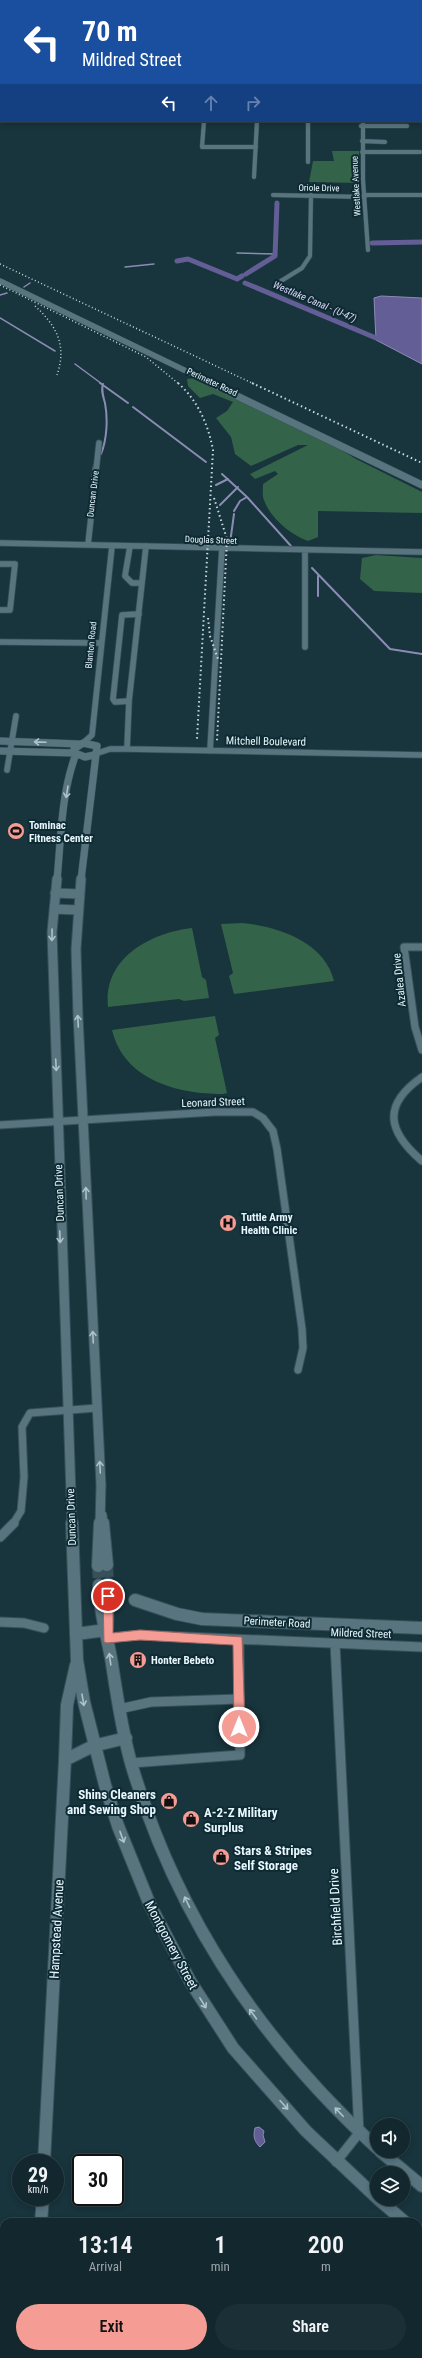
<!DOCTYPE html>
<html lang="en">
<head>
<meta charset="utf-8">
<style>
  body { margin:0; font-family:"Roboto Condensed",sans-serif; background:#1b2f36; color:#f1f3f6; height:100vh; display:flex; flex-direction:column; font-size:15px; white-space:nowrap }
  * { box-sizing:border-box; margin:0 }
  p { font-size:13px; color:#9ca5aa }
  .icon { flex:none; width:22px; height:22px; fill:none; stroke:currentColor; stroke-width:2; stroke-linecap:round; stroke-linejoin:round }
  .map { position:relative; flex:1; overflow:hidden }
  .details { position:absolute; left:0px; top:2218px; width:422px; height:140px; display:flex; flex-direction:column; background:#12272e; border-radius:12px 12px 0 0; box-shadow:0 2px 6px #0003,0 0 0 1px #31444a }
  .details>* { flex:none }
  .guide { position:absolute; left:0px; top:0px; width:422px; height:122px; box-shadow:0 2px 6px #0003,0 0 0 1px #31444a; background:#1a4fa0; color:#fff; overflow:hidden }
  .fabs { position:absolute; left:370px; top:2118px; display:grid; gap:8px }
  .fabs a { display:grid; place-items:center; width:40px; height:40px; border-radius:50%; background:#12272e; box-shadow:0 2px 6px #0003,0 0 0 1px #31444a; font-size:20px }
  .speed { position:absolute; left:12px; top:2154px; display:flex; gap:8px; font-size:20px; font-weight:700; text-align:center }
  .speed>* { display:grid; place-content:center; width:52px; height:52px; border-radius:50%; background:#12272e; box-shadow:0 2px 6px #0003,0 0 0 1px #31444a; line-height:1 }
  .speed small { font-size:10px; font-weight:400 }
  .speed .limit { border:2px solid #111; border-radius:6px; background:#fff; color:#111 }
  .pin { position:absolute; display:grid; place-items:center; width:34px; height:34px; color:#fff; margin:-17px; border:2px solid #fff; border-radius:50%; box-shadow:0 1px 4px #0007 }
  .me { position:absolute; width:44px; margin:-22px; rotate:0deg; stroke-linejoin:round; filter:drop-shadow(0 0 3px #0008) }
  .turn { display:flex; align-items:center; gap:14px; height:84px; padding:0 16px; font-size:18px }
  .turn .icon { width:52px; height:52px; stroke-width:2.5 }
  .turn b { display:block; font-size:28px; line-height:34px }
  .lanes { display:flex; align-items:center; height:38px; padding:0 16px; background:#0003; justify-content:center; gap:20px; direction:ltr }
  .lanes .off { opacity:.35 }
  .eta { display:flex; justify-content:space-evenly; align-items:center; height:68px; text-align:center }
  .eta b { font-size:24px; font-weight:600; line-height:28px }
  .button { display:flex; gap:8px; margin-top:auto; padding:8px 16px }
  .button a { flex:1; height:46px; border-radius:24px; background:#f59c95; color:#111; font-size:16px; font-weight:600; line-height:46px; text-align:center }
  .button a+a { background:#1b2f36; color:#f1f3f6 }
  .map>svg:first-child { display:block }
  .green { fill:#336348 }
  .water { fill:#635e95; stroke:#8b8cb4 }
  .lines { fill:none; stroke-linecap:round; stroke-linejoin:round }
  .stream-far1 { stroke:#8b8cb4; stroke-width:1.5 }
  .stream { stroke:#8b8cb4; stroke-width:2 }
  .canal { stroke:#635e95; stroke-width:5 }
  .secondary-tunnel { stroke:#37515a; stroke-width:12; stroke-dasharray:12 6; stroke-linecap:butt }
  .street-far3-casing { stroke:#385058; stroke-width:5 }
  .street-far2-casing { stroke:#385058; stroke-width:7 }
  .street-far1-casing { stroke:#385058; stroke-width:9 }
  .street-casing { stroke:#385058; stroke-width:11 }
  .secondary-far3-casing { stroke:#385058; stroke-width:6 }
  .secondary-far2-casing { stroke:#385058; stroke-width:8 }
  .secondary-far1-casing { stroke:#385058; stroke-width:11 }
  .secondary-casing { stroke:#385058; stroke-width:14 }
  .street-far3 { stroke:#57747f; stroke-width:4 }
  .street-far2 { stroke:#57747f; stroke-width:5.5 }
  .street-far1 { stroke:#57747f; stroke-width:7 }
  .street { stroke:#57747f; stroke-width:9 }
  .secondary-far3 { stroke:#57747f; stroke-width:5.5 }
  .secondary-far2 { stroke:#57747f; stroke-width:7 }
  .secondary-far1 { stroke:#57747f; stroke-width:9 }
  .secondary { stroke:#57747f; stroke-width:12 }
  .rail-far1 { stroke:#c9dae1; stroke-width:1.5; stroke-dasharray:1 2.5; stroke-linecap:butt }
  .rail { stroke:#c9dae1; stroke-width:2; stroke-dasharray:1.5 3; stroke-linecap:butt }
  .oneway { stroke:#adc3cb }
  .route { fill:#f59c95; stroke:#9f6561 }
  .labels { text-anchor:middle; stroke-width:4; stroke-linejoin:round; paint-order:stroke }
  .far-street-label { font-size:9px; fill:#e7f7fd; stroke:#0e2a33 }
  .far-water-label { font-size:10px; font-style:italic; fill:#d9d8fa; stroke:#0e2a33 }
  .street-label { font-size:11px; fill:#e7f7fd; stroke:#0e2a33 }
  .poi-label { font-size:11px; font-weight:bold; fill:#e7f7fd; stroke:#0e2a33; text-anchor:start }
  .near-poi-label { font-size:13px; font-weight:bold; fill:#e7f7fd; stroke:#0e2a33; text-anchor:start }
  .near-street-label { font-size:13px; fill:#e7f7fd; stroke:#0e2a33 }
</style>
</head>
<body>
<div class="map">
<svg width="422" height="2358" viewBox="0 0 422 2358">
  <rect width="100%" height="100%" fill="#18343d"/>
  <path class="green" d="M332 151H359L360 183 309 182 313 161H334Z
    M194 378 333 445 356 459 422 492V513L318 511V537L308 541C291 535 270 518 264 500 262 496 263 489 263 484L278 474 275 471 255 479 250 474 308 445H298L251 466 235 454 231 437 216 418 227 411 233 402 213 394 200 398 188 386 187 379Z
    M376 555 422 558V593L374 591 360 579 362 558Z
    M242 923C277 926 325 942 334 981L234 994 229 976 233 973 221 924Z
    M192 928 202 977 206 980 209 998 184 1001 179 999 108 1007C103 958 150 933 192 928Z
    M215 1016 219 1035 215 1038 227 1093 223 1094C177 1094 124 1080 112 1030Z"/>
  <path class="water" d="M381 296 422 298V364L376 340 374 298Z
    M259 2127 264 2131 263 2135 265 2142 260 2147C254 2141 253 2136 255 2128Z"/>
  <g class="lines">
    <path class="stream-far1" d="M237 253 275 254
      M125 267 154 264
      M24 287 30 283
      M0 295 7 293
      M0 318 55 351
      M75 364 102 384"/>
    <path class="stream" d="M100 383 128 403
      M133 407 206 462
      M101 454C107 439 108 419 105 403 103 396 101 391 103 384
      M222 474 247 497 291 546
      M92 479 94 465
      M216 485 228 479
      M220 505 238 487
      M234 511 240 501 247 497
      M230 543 234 514
      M312 568 390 649 422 654
      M318 576V596"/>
    <path class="canal" d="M326 0 328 1
      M372 243 422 242
      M177 261 188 259 237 279 242 276
      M246 274 275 256 277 203
      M245 283 376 338"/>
    <path class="secondary-tunnel" d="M107 1565 108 1584
      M98 1566 99 1585"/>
    <g class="street-far3-casing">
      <path id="street-far3" d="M204 121 202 147H256
        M308 121V162
        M363 121V180L368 250
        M361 126H407
        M362 141 385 142
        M362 152H420
        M254 177 257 121
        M273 195 365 197
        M364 195H422
        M281 281 302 268 310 256 311 195"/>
    </g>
    <g class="street-far2-casing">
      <path id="street-far2" d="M0 543 422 552
        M88 545 99 443
        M130 546 125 576 132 583H142
        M305 551V647
        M0 564H15L10 610H0
        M0 642 100 643
        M129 701 115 702 113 699 122 615 139 614
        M83 743 92 735 112 546
        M127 749 129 701 146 546
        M210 751 222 548
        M95 754 110 749H127L422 755
        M7 770 16 716"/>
    </g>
    <g class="street-far1-casing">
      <path id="street-far1" d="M422 947H404L415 1027 422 1050
        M422 1077C382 1105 387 1131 422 1161
        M0 1125 215 1112H253L263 1118 273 1131 277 1149 302 1329 303 1348 298 1370
        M13 1524 21 1511 24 1477 22 1427 30 1413 97 1408"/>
    </g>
    <g class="street-casing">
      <path id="street" d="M0 1537 14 1523
        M0 1622 24 1623 44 1628
        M107 1638 140 1635 422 1647
        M335 1643 359 2133 336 2162
        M119 1709 151 1702 239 1699
        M131 1763 240 1755 239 1641"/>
    </g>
    <g class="secondary-far3-casing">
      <path id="secondary-far3" d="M0 281 213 384"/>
    </g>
    <g class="secondary-far2-casing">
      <path id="secondary-far2" d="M210 383 422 485
        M0 741 79 744
        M0 751 75 753
        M57 880C61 839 61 793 76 754
        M81 880 97 746 83 743 74 749 75 753 85 757 94 755"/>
    </g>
    <g class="secondary-far1-casing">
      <path id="secondary-far1" d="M57 879 52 932 72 1524
        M81 879 76 949 78 1016 101 1485 100 1524
        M55 893 79 894
        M54 909 78 910
        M102 1515 103 1524"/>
    </g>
    <g class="secondary-casing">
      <path id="secondary" d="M72 1523 77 1660 84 1702 105 1785 118 1826 150 1905 190 1981 233 2048 306 2131 377 2198
        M103 1523 107 1565
        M98 1566 100 1523
        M99 1585C99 1612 108 1638 112 1664 117 1697 122 1731 131 1763 176 1916 260 2041 377 2148
        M135 1600 177 1614 202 1619 422 1628
        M107 1627 108 1584
        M76 1634 106 1630
        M65 1760 67 1705 76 1665
        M380 2151 422 2186
        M44 2163 65 1760 93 1746 126 1738
        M378 2199 405 2222
        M41 2222 43 2197
        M418 2233 422 2236
        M35 2358 36 2354"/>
    </g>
    <use href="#street-far3" class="street-far3"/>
    <use href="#street-far2" class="street-far2"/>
    <use href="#street-far1" class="street-far1"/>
    <use href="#street" class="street"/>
    <use href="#secondary-far3" class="secondary-far3"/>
    <use href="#secondary-far2" class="secondary-far2"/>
    <use href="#secondary-far1" class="secondary-far1"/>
    <use href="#secondary" class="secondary"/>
    <path class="rail-far1" d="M0 264 254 384
      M0 285 146 357 179 384
      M35 306C57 326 67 346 57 375"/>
    <path class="rail" d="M178 383C198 401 208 424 213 450L197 739
      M252 383 422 463
      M214 498 227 539 217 741
      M208 618 210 636 218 659"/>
  </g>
  <defs><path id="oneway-shaft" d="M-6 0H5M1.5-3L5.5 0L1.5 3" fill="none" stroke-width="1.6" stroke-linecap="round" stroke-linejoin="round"/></defs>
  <g class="oneway">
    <use href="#oneway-shaft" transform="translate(40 742) rotate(-178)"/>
    <use href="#oneway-shaft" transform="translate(67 792) rotate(99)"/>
    <use href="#oneway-shaft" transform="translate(52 935) rotate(91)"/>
    <use href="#oneway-shaft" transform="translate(78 1021) rotate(-93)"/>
    <use href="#oneway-shaft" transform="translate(56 1065) rotate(87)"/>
    <use href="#oneway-shaft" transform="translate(86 1193) rotate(-92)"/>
    <use href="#oneway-shaft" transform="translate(60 1237) rotate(88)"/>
    <use href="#oneway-shaft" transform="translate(93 1337) rotate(-93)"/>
    <use href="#oneway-shaft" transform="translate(100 1467) rotate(-93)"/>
    <use href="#oneway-shaft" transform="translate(110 1659) rotate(-98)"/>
    <use href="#oneway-shaft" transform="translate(83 1700) rotate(80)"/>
    <use href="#oneway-shaft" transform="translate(122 1837) rotate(70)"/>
    <use href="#oneway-shaft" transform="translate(187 1902) rotate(-116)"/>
    <use href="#oneway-shaft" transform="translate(203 2003) rotate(58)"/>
    <use href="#oneway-shaft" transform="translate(253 2014) rotate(-126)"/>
    <use href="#oneway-shaft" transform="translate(284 2105) rotate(48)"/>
    <use href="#oneway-shaft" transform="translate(339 2112) rotate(-134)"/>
  </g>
  <path class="route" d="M108 1591 113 1596V1633L140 1630 242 1637 245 1727 243 1731 239 1732 234 1727 233 1645 140 1640 107 1643 104 1642 103 1596Z"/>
  <defs>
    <g id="stadium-disc" transform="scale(0.9)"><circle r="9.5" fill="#f59c95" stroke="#0e2a33"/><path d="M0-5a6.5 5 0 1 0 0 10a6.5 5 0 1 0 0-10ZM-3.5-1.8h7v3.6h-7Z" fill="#111"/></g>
    <g id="hospital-disc" transform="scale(0.9)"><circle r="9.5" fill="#f59c95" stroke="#0e2a33"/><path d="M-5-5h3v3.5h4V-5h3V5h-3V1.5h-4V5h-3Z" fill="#111"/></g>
    <g id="building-disc" transform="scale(0.9)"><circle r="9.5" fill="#f59c95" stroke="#0e2a33"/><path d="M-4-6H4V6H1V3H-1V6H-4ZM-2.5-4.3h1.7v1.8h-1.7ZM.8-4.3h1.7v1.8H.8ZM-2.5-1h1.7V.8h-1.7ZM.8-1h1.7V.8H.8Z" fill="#111"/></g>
    <g id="shop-disc" transform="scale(0.9)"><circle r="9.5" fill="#f59c95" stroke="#0e2a33"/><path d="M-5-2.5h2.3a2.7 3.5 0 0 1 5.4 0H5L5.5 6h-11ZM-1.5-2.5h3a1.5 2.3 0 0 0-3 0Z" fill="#111"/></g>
  </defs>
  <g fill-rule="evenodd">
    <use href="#stadium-disc" x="16" y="831"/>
    <use href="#hospital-disc" x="228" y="1223"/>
    <use href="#building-disc" x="138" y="1660"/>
    <use href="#shop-disc" x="169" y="1801"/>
    <use href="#shop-disc" x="191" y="1819"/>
    <use href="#shop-disc" x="221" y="1857"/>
  </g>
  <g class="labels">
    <g class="far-street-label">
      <text transform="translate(356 186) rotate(-93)" y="3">Westlake Avenue</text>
      <text transform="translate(319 188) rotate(1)" y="3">Oriole Drive</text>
      <text transform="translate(212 382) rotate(25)" y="3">Perimeter Road</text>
      <text transform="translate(93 494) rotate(-83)" y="3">Duncan Drive</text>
      <text transform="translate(211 540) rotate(2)" y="3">Douglas Street</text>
      <text transform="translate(91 645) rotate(-84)" y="3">Blanton Road</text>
    </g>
    <g class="far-water-label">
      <text transform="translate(315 301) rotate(23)" y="4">Westlake Canal - (U-47)</text>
    </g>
    <g class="street-label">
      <text transform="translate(266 741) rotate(1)" y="4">Mitchell Boulevard</text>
      <text transform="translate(399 980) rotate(-96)" y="4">Azalea Drive</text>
      <text transform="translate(213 1102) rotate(-2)" y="4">Leonard Street</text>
      <text transform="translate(59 1193) rotate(-92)" y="4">Duncan Drive</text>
      <text transform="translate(71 1517) rotate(-92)" y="4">Duncan Drive</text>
      <text transform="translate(277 1622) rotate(3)" y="4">Perimeter Road</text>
      <text transform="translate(361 1633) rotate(2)" y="4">Mildred Street</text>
    </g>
    <g class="poi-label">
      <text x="29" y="829">Tominac<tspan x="29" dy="13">Fitness Center</tspan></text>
      <text x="241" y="1221">Tuttle Army<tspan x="241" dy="13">Health Clinic</tspan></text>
      <text x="151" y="1664">Honter Bebeto</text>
    </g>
    <g class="near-poi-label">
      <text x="156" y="1799" text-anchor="end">Shins Cleaners<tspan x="156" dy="15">and Sewing Shop</tspan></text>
      <text x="204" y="1817">A-2-Z Military<tspan x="204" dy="15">Surplus</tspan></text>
      <text x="234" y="1855">Stars &amp; Stripes<tspan x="234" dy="15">Self Storage</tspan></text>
    </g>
    <g class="near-street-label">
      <text transform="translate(335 1907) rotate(-93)" y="5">Birchfield Drive</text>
      <text transform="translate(56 1929) rotate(-87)" y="5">Hampstead Avenue</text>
      <text transform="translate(172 1945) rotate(62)" y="5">Montgomery Street</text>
    </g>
  </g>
</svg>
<div class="fabs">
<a><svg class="icon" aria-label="sound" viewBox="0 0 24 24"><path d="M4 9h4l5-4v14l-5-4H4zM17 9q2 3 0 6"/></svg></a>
<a><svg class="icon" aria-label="layers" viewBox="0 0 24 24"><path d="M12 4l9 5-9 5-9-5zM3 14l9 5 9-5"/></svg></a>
</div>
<div class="speed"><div>29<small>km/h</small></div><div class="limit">30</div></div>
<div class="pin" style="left:108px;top:1596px;background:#d93025"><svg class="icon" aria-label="arrive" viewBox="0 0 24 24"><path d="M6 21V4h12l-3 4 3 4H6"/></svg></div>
<svg class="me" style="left:239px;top:1727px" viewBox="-20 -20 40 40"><circle r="17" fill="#f59c95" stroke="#fff" stroke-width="3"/><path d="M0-11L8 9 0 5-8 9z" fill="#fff"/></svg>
<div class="guide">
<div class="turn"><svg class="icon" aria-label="left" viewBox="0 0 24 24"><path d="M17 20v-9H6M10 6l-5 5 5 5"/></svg><div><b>70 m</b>Mildred Street</div></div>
<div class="lanes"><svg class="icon" aria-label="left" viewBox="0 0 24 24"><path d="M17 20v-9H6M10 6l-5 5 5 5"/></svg><svg class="icon off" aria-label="ahead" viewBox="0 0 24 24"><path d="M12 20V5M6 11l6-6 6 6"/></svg><svg class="icon off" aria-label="right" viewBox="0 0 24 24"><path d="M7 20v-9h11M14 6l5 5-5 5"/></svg></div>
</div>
<section class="details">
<div class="eta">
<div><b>13:14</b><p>Arrival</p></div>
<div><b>1</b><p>min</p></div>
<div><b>200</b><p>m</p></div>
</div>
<div class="button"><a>Exit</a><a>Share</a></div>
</section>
</div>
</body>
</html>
